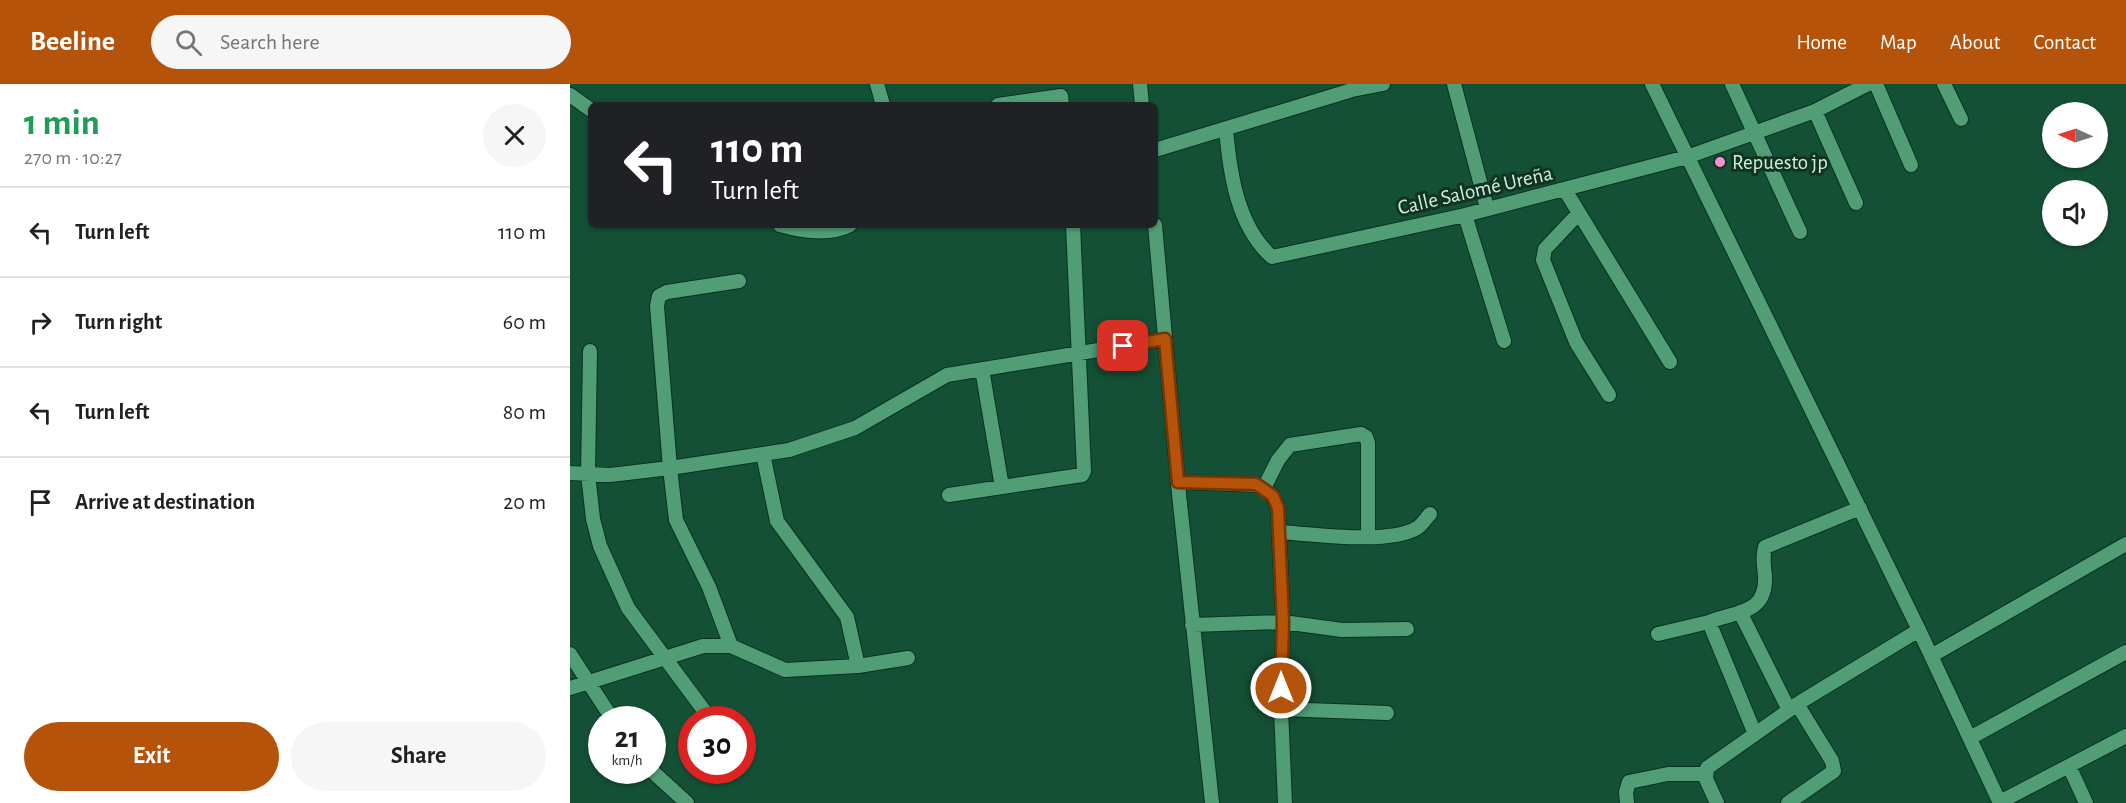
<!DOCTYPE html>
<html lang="en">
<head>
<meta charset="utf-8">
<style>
  body { margin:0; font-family:"Alegreya Sans",sans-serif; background:#f6f6f6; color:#202124; height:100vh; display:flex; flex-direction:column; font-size:22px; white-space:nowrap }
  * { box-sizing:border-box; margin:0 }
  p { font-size:20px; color:#757577 }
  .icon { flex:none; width:33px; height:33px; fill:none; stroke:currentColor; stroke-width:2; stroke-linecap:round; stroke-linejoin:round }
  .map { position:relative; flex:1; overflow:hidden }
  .side { display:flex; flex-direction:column; background:#fff; width:570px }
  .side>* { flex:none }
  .banner { position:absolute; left:18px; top:18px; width:570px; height:126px; border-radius:9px; box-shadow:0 2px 4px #0004; background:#202124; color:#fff; overflow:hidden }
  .needle { width:39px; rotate:273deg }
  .tools { position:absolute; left:1472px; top:18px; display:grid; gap:12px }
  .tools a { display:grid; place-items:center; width:66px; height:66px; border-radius:50%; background:#fff; box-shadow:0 2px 4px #0004; font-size:30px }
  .speed { position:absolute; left:18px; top:622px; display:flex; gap:12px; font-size:30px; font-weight:700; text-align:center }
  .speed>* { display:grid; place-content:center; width:78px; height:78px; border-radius:50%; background:#fff; box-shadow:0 2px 4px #0004; line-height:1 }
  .speed small { font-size:15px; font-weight:400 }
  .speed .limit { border:9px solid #d22; background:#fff; color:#111 }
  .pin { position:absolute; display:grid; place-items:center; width:51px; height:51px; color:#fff; margin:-26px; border-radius:12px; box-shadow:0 3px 9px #0006 }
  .me { position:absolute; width:66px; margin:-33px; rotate:0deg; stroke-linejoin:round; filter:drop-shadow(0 0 4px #0008) }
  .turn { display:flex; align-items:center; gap:21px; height:126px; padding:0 24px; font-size:27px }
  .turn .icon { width:78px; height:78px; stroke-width:2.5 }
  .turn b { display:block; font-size:42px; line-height:51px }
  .round { display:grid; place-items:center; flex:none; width:63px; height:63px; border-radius:32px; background:#f6f6f6 }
  .overview { display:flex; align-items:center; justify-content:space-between; height:102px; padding:0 24px }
  h1 { font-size:36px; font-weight:600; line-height:45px; color:#1e9e55 }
  .button { display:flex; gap:12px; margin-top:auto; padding:12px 24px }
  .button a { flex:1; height:69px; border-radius:36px; background:#b45309; color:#fff; font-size:24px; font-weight:600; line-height:69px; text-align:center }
  .button a+a { background:#f6f6f6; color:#202124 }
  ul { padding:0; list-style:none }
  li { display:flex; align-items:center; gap:18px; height:90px; padding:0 24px; border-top:2px solid #e0e0e0 }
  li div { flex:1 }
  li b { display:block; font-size:22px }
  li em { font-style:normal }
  header { display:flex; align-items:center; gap:36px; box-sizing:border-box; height:84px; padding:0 30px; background:#b45309; color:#fff }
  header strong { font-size:28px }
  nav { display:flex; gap:33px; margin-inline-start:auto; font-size:21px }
  .search { width:420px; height:54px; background:#f6f6f6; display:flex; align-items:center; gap:15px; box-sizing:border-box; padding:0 21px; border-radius:33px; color:#757577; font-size:22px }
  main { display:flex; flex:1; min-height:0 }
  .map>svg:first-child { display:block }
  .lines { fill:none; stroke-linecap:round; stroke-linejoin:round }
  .minor-casing { stroke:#083320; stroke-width:16 }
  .minor { stroke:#519d76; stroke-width:14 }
  .route-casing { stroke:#753606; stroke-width:15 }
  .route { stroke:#b45309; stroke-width:10 }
  .poi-dot { fill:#f391d5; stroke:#123222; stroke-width:2 }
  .labels { text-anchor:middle; stroke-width:6; stroke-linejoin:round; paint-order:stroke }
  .poi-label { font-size:21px; fill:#ccf1db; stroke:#123222; text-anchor:start }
  .street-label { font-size:21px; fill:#ccf1db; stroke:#123222 }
</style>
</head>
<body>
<header>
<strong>Beeline</strong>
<div class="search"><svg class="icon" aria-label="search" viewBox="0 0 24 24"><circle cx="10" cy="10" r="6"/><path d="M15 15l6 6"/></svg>Search here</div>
<nav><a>Home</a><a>Map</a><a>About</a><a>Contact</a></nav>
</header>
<main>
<section class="side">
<div class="overview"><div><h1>1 min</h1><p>270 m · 10:27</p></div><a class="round"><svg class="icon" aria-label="close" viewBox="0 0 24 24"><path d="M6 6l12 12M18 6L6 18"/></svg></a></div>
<ul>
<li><svg class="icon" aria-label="left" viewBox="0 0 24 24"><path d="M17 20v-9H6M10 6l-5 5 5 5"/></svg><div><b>Turn left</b></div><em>110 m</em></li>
<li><svg class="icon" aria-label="right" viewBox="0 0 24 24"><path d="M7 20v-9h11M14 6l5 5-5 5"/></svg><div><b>Turn right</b></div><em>60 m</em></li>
<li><svg class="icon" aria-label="left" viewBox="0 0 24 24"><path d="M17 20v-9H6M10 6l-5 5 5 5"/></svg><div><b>Turn left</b></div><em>80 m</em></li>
<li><svg class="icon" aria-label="arrive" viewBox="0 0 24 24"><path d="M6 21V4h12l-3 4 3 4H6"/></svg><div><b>Arrive at destination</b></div><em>20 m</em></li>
</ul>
<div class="button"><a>Exit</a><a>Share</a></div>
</section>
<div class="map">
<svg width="1556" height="719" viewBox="0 0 1556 719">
  <rect width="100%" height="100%" fill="#145035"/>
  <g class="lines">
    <g class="minor-casing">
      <path id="minor" d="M307 0 313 21
        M570 0 572 21
        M884 0 917 124
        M1082 0 1349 546 1430 719
        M1162 0 1230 148
        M1306 0 1341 81
        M1374 0 1391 35
        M0 11 21 26
        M428 21 491 12 492 21
        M1245 27 1286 119
        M656 46C660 89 667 142 702 173L895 131 1117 73 1245 27 1298 0
        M585 66 782 6 813 0
        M995 106 1100 278
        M1008 130 975 165 973 176 1006 258 1039 311
        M895 131 934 257
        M210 141C231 147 259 152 280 141
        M585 141 609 410 642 719
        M20 267 18 390 23 435 30 462 58 524 141 636
        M412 285 432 403
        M193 370 207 437 277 533 288 582
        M0 389 40 391 100 384 219 366 285 344 377 291 595 255
        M608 398 691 401 703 412 708 424 713 538 711 625 715 719
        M694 404 708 376 720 361 791 350 796 353 798 359V453
        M379 411 512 391 514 387 503 141
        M709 448C742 450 819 461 847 444 852 441 856 434 860 430
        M1170 528 1219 626
        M622 541 713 538 772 546 837 545
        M1088 550 1139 538
        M161 562 139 503 106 436 100 384 87 222 89 212 97 208 169 197
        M0 570 43 636
        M1361 572 1556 460
        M0 604 133 562H161L215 586 288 582 338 574
        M711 625 817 629
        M1185 650 1139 538C1167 527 1197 530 1195 492 1194 481 1192 474 1195 463L1290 424
        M1400 654 1556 568
        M172 662 176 664
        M1499 682 1516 719
        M82 687 117 719
        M1430 718 1556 652
        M1057 719 1056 708 1059 698 1098 690H1135
        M1147 719 1136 695 1137 684 1232 617 1349 546
        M1218 719 1264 687 1262 677 1227 620"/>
    </g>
    <use href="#minor" class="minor"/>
  </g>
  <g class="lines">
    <g class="route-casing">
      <path id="route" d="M553 262 595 255 608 398 686 400 703 412 708 424 709 448 713 538 711 604"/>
    </g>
    <use href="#route" class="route"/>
  </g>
  <circle class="poi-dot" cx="1150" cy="78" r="6"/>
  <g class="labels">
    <g class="poi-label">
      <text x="1162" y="85">Repuesto jp</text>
    </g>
    <g class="street-label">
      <text transform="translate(905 106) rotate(-13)" y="7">Calle Salomé Ureña</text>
    </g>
  </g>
</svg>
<div class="tools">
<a><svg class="needle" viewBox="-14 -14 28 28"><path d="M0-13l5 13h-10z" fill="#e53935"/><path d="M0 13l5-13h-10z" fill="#757577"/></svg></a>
<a><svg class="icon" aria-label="sound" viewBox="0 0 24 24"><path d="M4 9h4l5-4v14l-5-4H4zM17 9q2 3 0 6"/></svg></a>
</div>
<div class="speed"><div>21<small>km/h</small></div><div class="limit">30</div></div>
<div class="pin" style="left:553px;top:262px;background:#d93025"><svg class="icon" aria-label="arrive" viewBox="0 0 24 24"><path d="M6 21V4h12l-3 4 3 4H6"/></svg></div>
<svg class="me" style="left:711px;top:604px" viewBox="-20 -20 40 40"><circle r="17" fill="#b45309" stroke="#fff" stroke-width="3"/><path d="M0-11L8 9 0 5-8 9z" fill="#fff"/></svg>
<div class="banner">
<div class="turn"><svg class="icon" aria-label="left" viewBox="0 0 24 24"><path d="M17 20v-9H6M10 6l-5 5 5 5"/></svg><div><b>110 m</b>Turn left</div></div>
</div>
</div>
</main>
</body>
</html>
